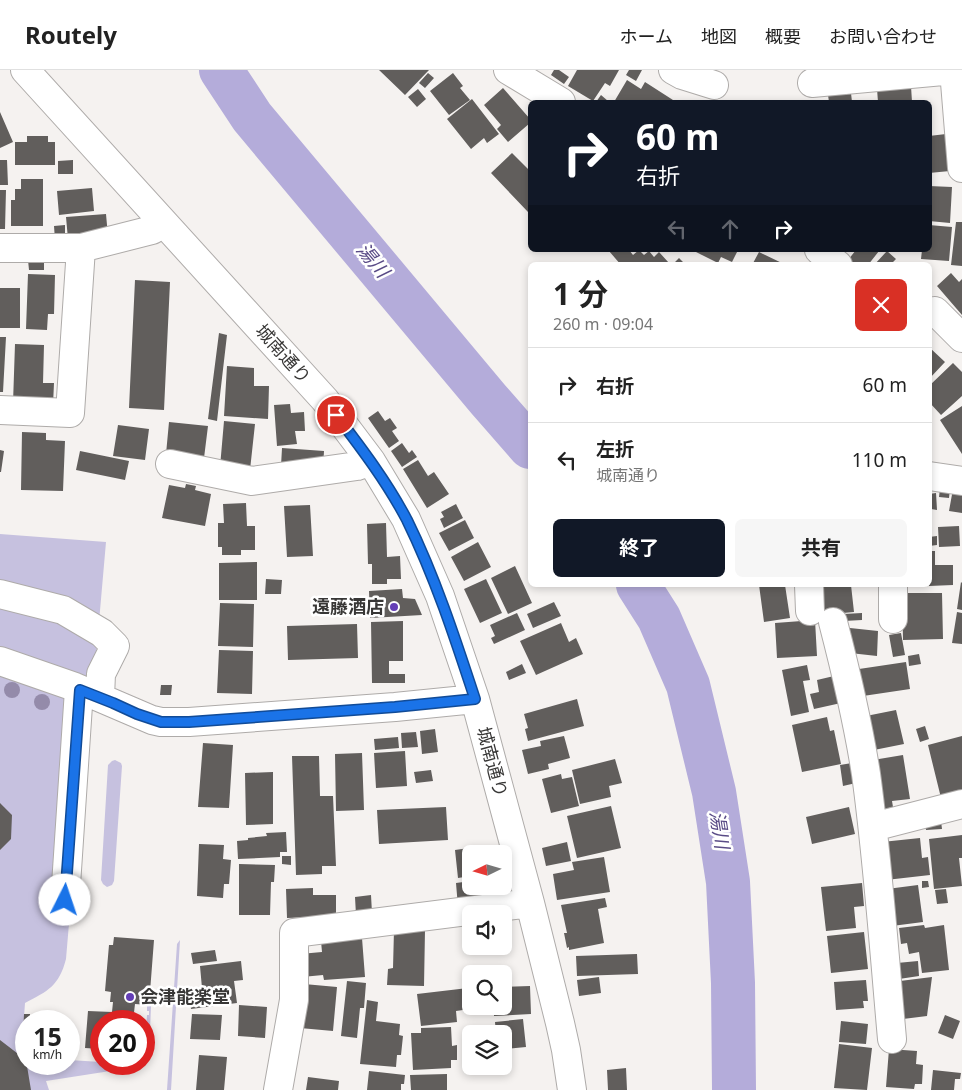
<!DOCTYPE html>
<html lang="ja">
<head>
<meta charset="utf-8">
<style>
  body { margin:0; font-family:"Noto Sans","Noto Sans JP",sans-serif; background:#f6f6f6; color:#222; height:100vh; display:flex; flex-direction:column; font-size:19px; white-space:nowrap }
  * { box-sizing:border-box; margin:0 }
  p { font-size:16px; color:#767676 }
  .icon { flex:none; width:28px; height:28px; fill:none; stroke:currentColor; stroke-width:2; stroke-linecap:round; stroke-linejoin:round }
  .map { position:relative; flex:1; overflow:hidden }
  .side { position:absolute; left:528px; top:192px; width:404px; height:325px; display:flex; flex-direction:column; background:#fff; border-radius:8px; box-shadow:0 2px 8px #0003 }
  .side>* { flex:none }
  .hud { position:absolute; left:528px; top:30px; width:404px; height:152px; border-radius:8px; box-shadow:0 2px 8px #0003; background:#111827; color:#fff; overflow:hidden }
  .needle { width:32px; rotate:265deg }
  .fabs { position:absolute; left:462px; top:775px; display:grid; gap:10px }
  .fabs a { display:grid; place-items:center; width:50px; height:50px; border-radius:8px; background:#fff; box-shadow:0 2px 8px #0003; font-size:25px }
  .speed { position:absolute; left:15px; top:940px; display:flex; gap:10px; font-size:25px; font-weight:700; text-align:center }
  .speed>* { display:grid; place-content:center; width:65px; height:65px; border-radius:50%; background:#fff; box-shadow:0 2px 8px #0003; line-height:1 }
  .speed small { font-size:12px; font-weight:400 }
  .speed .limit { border:8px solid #d22; background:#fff; color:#111 }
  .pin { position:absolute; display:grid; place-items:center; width:42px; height:42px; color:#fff; margin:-21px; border:2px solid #fff; border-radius:50%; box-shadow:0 1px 5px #0007 }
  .me { position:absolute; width:55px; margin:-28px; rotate:4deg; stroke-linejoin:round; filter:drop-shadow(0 0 4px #0008) }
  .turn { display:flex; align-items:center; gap:18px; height:105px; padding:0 25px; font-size:22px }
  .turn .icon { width:65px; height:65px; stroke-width:2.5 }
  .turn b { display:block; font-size:35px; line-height:42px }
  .lanes { display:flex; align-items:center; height:48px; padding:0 25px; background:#0003; justify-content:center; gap:25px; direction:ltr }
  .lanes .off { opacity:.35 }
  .round { display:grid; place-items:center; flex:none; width:52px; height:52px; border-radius:8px; background:#f6f6f6 }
  .summary { display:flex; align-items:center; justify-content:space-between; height:85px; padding:0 25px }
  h1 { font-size:30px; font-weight:700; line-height:38px }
  .primary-button { display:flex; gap:10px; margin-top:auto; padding:10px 25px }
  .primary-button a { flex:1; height:58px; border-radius:8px; background:#111827; color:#fff; font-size:20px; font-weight:700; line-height:58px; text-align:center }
  .primary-button a+a { background:#f6f6f6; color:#222 }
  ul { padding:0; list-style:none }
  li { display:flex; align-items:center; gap:15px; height:75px; padding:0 25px; border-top:1px solid #e0e0e0 }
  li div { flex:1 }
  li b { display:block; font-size:19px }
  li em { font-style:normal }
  header { display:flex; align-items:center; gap:30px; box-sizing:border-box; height:70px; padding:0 25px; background:#fff; border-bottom:1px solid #e0e0e0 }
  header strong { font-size:24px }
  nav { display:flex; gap:28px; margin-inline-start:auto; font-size:18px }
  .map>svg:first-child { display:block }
  .green { fill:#c6c1df }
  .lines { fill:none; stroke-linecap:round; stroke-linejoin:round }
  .river { stroke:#b4acda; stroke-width:44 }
  .building { fill:#615e5c }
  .minor-casing { stroke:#aeaba9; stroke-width:30 }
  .minor { stroke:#fff; stroke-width:28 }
  .tree { fill:#948baa }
  .route-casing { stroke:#114b97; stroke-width:12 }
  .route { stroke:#1a73e8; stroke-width:9 }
  .poi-dot { fill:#643eb6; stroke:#fff; stroke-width:2 }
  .labels { text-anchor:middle; stroke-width:5; stroke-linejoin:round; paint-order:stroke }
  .street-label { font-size:18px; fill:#383736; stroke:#fff }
  .poi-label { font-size:18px; font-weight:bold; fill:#383736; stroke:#fff; text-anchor:end }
  .water-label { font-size:19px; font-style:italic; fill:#594b86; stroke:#fff }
</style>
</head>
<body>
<header>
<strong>Routely</strong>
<nav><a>ホーム</a><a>地図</a><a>概要</a><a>お問い合わせ</a></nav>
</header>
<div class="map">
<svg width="962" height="1020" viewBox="0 0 962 1020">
  <rect width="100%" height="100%" fill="#f5f2f0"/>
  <path class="green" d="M0 464 106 472 94 609 86 652 66 889C59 916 48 921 25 933L22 975 26 978V994H69V990L101 992V994H140L136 997 46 1011 49 1020H0Z
    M115 690 121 693 122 696 114 811 112 815 107 817 103 814 101 810 108 695 112 691Z
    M180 870 171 1020H167L177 874Z
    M147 936H151L149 985 144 990 147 945H149V941H147Z"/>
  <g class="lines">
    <path class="river" d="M221 0 252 47 488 329 530 377
      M638 515 659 548 688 615 714 722 728 812 733 913 734 1020"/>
  </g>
  <path class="building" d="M379 0H429L405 25Z
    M554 0H559L569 7 564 14 551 5Z
    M577 0H619L610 16 605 13 593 31 568 16Z
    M629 0H642L636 11 626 5Z
    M428 3 434 8 425 18 419 13Z
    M453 3 463 16 460 18 470 30 449 45 430 21Z
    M627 10 641 19 645 12 673 30 672 32H614Z
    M911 16 912 32H878L877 19Z
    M503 18 530 49V53L508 72 497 59 501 55 484 35Z
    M418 19 426 29 417 37 408 27Z
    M851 23 852 32H829L828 25Z
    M601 25 608 31 607 32H596Z
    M472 29 499 64 487 73 484 68 471 79 447 49Z
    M0 42 13 72 0 78Z
    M946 64 950 101 929 103V66Z
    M27 66H48V72H55V95H15V72H27Z
    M512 83 530 101V140L528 142 491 103Z
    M0 90H7L8 115H0Z
    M73 90V104H58V91Z
    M21 109H43V156H11V130H15V119H21Z
    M929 116 952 117 950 153 929 151Z
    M92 118 94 141 59 145 57 121Z
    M0 120H6L5 159H0Z
    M106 144 108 166 68 169 66 147Z
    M956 152H962V196L951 195Z
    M65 155V169L55 170 54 156Z
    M929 155 952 157 949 191 921 189 922 180H929Z
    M611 180H629L633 185 639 180 644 185 649 181 654 187 659 182 669 193 667 195H636L635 193 633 195H621L609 181Z
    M692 180H738L732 192 721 187 718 193Z
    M856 180H877L879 181 868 195H854L848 190Z
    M887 181 896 189 890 195H874Z
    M759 182 786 195H752Z
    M679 188 686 195H672Z
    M28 190H44V200H29Z
    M951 203 959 212 962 209V245L937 216Z
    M28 204 55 205 54 244H48L47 260 26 259Z
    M135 210 170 212 164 340 129 338Z
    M0 218H20V258H0Z
    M219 263 227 265 217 351 208 349Z
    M0 267H6L3 322H0Z
    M15 274 44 275 43 313H54L53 335 13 333Z
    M929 277 945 292 929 309Z
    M953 293 962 302V326L941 345 929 332V316Z
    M227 296 254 298V316H269L268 349 224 346Z
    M290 334 291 343 304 342 305 361H295L297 374 277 376 274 335Z
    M962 336V384L940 350Z
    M378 341 385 351 390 348 397 358 392 361 399 371 389 378 368 348Z
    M224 351 255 354 250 400 220 397Z
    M169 352 208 356 204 388 166 384Z
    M118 355 149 359 145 390 113 386Z
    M22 362 46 363V370L65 371 63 421 21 420Z
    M402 373 409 383 412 380 417 387 402 397 391 381Z
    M282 378 324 381 323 399 281 396Z
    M0 380 4 381 1 402H0Z
    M80 381 129 391 125 410 76 400Z
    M418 390 428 406 434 402 449 424 427 438 403 399Z
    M186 414 196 416 195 420 211 424 205 456 162 448 169 415 185 418Z
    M940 418 950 419 949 428 939 427Z
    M953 419 962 420V443L949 441Z
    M936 423 937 440 931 439V461H929V424Z
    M246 433 247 456H255V480H241V485H222V477H218V453H224L223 434Z
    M456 434 463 448 444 458 440 449 444 447 441 442Z
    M310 435 313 486 287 487 284 436Z
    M465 450 474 468 449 481 439 463Z
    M386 453 387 487 400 486 401 509H387V514H372V494H368L367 454Z
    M959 456 960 476 939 477 938 457Z
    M937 466V475L929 476V467Z
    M478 472 491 497 464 511 451 487Z
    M929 481H935V495H953V515L929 516Z
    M257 492V530H219V493Z
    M515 496 532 533 508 544 491 508Z
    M266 509 282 510 281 524H265Z
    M486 509 502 543 480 553 464 519Z
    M961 512 962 513V540L957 539Z
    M759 515H785L790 548 764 552Z
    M823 515H851L854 542 821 545 819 528 824 527Z
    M402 519 403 528 415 529 422 545 370 548 369 521Z
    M902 523H942L943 569 903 570Z
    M554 532 561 546 533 558 527 544Z
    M220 533 254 534 253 577 218 576Z
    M957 542 962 543V574L952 573Z
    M517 543 525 560 494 574 491 568 495 566 490 555Z
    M862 543V550L844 551 843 544Z
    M815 550 817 586 777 588 775 553Z
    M403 551V591H389V604H405V613H372L371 552Z
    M561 553 569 572 576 568 583 584 536 605 520 571Z
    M357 554 358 588 288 590 287 556Z
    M850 558 878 561 877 586 850 583Z
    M901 563 905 585 893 587 889 565Z
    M219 580 253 581 252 624 217 623Z
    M919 584 921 594 909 596 908 586Z
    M906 592 910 619 863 626 859 599Z
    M522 594 526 603 509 610 506 602Z
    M807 595 810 610 803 611 809 642 791 646 782 600Z
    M834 606 841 633 814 639 810 624 819 622 817 610Z
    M161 615H172L171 625H160Z
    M577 629 584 656 528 671 525 659 528 658 524 644Z
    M896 640 904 674 874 680 866 646Z
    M827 647 830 661 834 660 841 694 802 702 792 655Z
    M925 656 929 669 920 672 916 659Z
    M435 659 438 682 422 684 420 661Z
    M416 662 418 677 402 678 401 663Z
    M564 666 570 688 548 694 549 699 528 704 522 680 541 676 540 671Z
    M962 666V727L942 732 928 675Z
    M398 667 399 678 375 680 374 669Z
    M203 673 233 675 229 738 198 737Z
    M405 681 407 716 376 718 374 683Z
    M362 683 364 740 336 741 335 684Z
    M903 685 910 729 892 731 893 737 880 740 873 690Z
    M292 686H319L320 726H333L336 796H322V804L296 805Z
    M615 689 622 713 609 716 611 727 580 734 572 700Z
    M852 693 856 713 843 716 840 695Z
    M431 700 433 711 416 713 414 702Z
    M273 702V754L246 755 245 703Z
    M561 704 562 709 572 707 579 736 551 743 542 709Z
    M0 733 12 745 11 769 0 780Z
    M611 736 621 778 577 788 567 746Z
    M446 737 448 770 379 774 377 740Z
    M849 737 855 764 812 774 806 747Z
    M941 751 942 759 926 760 925 753Z
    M286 762 287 782H280V787L238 789 237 771 248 770V768L267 766 266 763Z
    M962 765V788H959L962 816 934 819 929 769Z
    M920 768 922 788 928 787 930 805 886 810 882 772Z
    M567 772 571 791 546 796 542 778Z
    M199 774 224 775 223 789 231 790 229 814H224L223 828 197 826Z
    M490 775 491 784H471V806L458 808 455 780Z
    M282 786H291V795L282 794Z
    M604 787 610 822 557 830 553 804 574 800 572 792Z
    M239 794 275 795 274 812H271L270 845H239Z
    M471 811V816H492L493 834 458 837 456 813Z
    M922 811H928L929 817 922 818Z
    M862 813 864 836 854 837 856 858 826 861 821 817Z
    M918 815 923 852 892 856 887 819Z
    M313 818V825H336V846L287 848 286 819Z
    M946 819 948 833 937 834 935 820Z
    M371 825 372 843 356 845 355 827Z
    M605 828 607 837 598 839 604 873 569 880V877L567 878 564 863H567L561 835Z
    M924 855 925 858 944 855 949 900 922 903 919 882 909 884 907 873 901 874 899 858Z
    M394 860H425L424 916 387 915 388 899 393 898Z
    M864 862 868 899 831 903 827 866Z
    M114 867 154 870 149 935 135 934 133 951H101V979L85 978 88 941 112 942 113 932H110L111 922 105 921 109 875H113Z
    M362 868 365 907 324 910 323 905 302 907 300 884 322 882 321 871Z
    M215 880 217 891 193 894 191 883Z
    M637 884 638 904 577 906 576 886Z
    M241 891 243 910 234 911 237 933 191 939 188 920 202 918 200 896Z
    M918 891 919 906 899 909 897 893Z
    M599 907 601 923 579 926 577 910Z
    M932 907 927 946 903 949 900 911Z
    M866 910 868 931H863L864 938 836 940 834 912Z
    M347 911 366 913 364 938H360L357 968 341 966Z
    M304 914 337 917 333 961 300 958Z
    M530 916 531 944 494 946V936H504V917Z
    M468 918 470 939 456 941 457 952 421 956 417 924Z
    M367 930 378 932 376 951 400 954 399 965 403 966 401 985H397L396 997 360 994Z
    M239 935 267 937 265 968 238 966Z
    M24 944H30V951H26V964H23Z
    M192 944 222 945 220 970 190 969Z
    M945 945 960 951 953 969 938 963Z
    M523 949 526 977 504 979V964H496L495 952Z
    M841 951 868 954 866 974 839 972Z
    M451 957 452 976 457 975V990H451V998L413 1000 411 963H421V958Z
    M0 970 26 990 31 1020H0Z
    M839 974 872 978 867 1020 834 1018Z
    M889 979 917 981 916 994 923 995 922 1014H915L914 1019 886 1017Z
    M199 985 227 987 224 1020H196Z
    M626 998 627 1020H608L607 1000Z
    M933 1000 961 1003 960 1009H955L954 1020H931Z
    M369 1001 405 1005 404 1014H401V1020H367Z
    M447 1004V1020H411L410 1005Z
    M308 1007 339 1011 338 1020H306Z"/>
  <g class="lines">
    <g class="minor-casing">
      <path id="minor" d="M25 0 325 330 371 391 406 449 440 526 475 629 530 833 560 953 566 980 572 1020
        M508 0 561 32
        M673 0 682 5 714 15
        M954 0 962 98
        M812 13 954 0
        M0 178H81L152 160 164 153
        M819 180 838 195
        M929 244 935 241 962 268
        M0 340 70 343 81 178
        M170 394 252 411 357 396 371 391
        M929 406 962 411
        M809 515 810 541
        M0 524 63 540 102 563 115 576 101 604 100 627
        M893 549V515
        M833 552C846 602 858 653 866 704 878 792 884 880 892 969
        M0 591 75 617 152 650 161 652H189L395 637 475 629
        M873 757 962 734
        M65 830 79 620
        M278 1020 294 930V863L530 833"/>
    </g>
    <use href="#minor" class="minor"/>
  </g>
  <g class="tree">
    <circle cx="12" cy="620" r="8"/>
    <circle cx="42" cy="632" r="8"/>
  </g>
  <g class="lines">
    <g class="route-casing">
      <path id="route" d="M65 830 80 620 113 633 137 644 161 652H189L245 648 395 637 475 629C455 568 435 507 407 450 387 412 362 379 336 345"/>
    </g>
    <use href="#route" class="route"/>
  </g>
  <g class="poi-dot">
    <circle cx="394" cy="537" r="5"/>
    <circle cx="130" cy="927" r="5"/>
  </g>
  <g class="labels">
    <g class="street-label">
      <text transform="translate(283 284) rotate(48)" y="6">城南通り</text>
      <text transform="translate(492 692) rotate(75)" y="6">城南通り</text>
    </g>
    <g class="poi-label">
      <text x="384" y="543">遠藤酒店</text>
      <text x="140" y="933" text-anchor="start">会津能楽堂</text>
    </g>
    <g class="water-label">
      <text transform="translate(373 190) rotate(50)" y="7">湯川</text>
      <text transform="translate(720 760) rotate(81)" y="7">湯川</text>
    </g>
  </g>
</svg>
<div class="fabs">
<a><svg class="needle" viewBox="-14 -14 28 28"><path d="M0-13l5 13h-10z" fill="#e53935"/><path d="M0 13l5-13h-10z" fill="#767676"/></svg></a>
<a><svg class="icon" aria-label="sound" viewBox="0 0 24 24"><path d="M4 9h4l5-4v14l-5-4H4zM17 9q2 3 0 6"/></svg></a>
<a><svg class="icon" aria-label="search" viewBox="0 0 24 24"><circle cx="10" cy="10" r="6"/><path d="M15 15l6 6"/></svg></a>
<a><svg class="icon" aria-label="layers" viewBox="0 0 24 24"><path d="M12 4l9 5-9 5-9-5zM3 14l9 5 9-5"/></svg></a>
</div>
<div class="speed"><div>15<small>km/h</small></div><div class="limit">20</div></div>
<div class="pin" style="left:336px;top:345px;background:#d93025"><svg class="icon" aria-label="arrive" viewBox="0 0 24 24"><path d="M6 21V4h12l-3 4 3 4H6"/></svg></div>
<svg class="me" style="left:65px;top:830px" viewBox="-20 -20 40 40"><circle r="19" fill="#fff"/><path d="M0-13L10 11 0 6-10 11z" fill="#1a73e8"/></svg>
<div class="hud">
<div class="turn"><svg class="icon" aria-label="right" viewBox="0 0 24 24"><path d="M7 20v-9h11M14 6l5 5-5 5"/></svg><div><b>60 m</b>右折</div></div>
<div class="lanes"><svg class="icon off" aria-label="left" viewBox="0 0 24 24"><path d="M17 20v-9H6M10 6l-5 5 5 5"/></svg><svg class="icon off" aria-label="ahead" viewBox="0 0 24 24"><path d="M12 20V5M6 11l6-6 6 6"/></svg><svg class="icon" aria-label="right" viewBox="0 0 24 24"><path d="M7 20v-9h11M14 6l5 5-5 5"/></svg></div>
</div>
<section class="side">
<div class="summary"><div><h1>1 分</h1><p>260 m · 09:04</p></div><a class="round" style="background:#d93025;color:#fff"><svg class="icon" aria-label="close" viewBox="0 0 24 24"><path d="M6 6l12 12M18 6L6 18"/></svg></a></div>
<ul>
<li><svg class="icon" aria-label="right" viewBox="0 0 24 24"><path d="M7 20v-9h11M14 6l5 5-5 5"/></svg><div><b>右折</b></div><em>60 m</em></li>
<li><svg class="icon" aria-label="left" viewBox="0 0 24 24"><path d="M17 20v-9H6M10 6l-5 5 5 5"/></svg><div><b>左折</b><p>城南通り</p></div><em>110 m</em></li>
</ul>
<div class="primary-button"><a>終了</a><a>共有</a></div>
</section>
</div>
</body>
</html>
